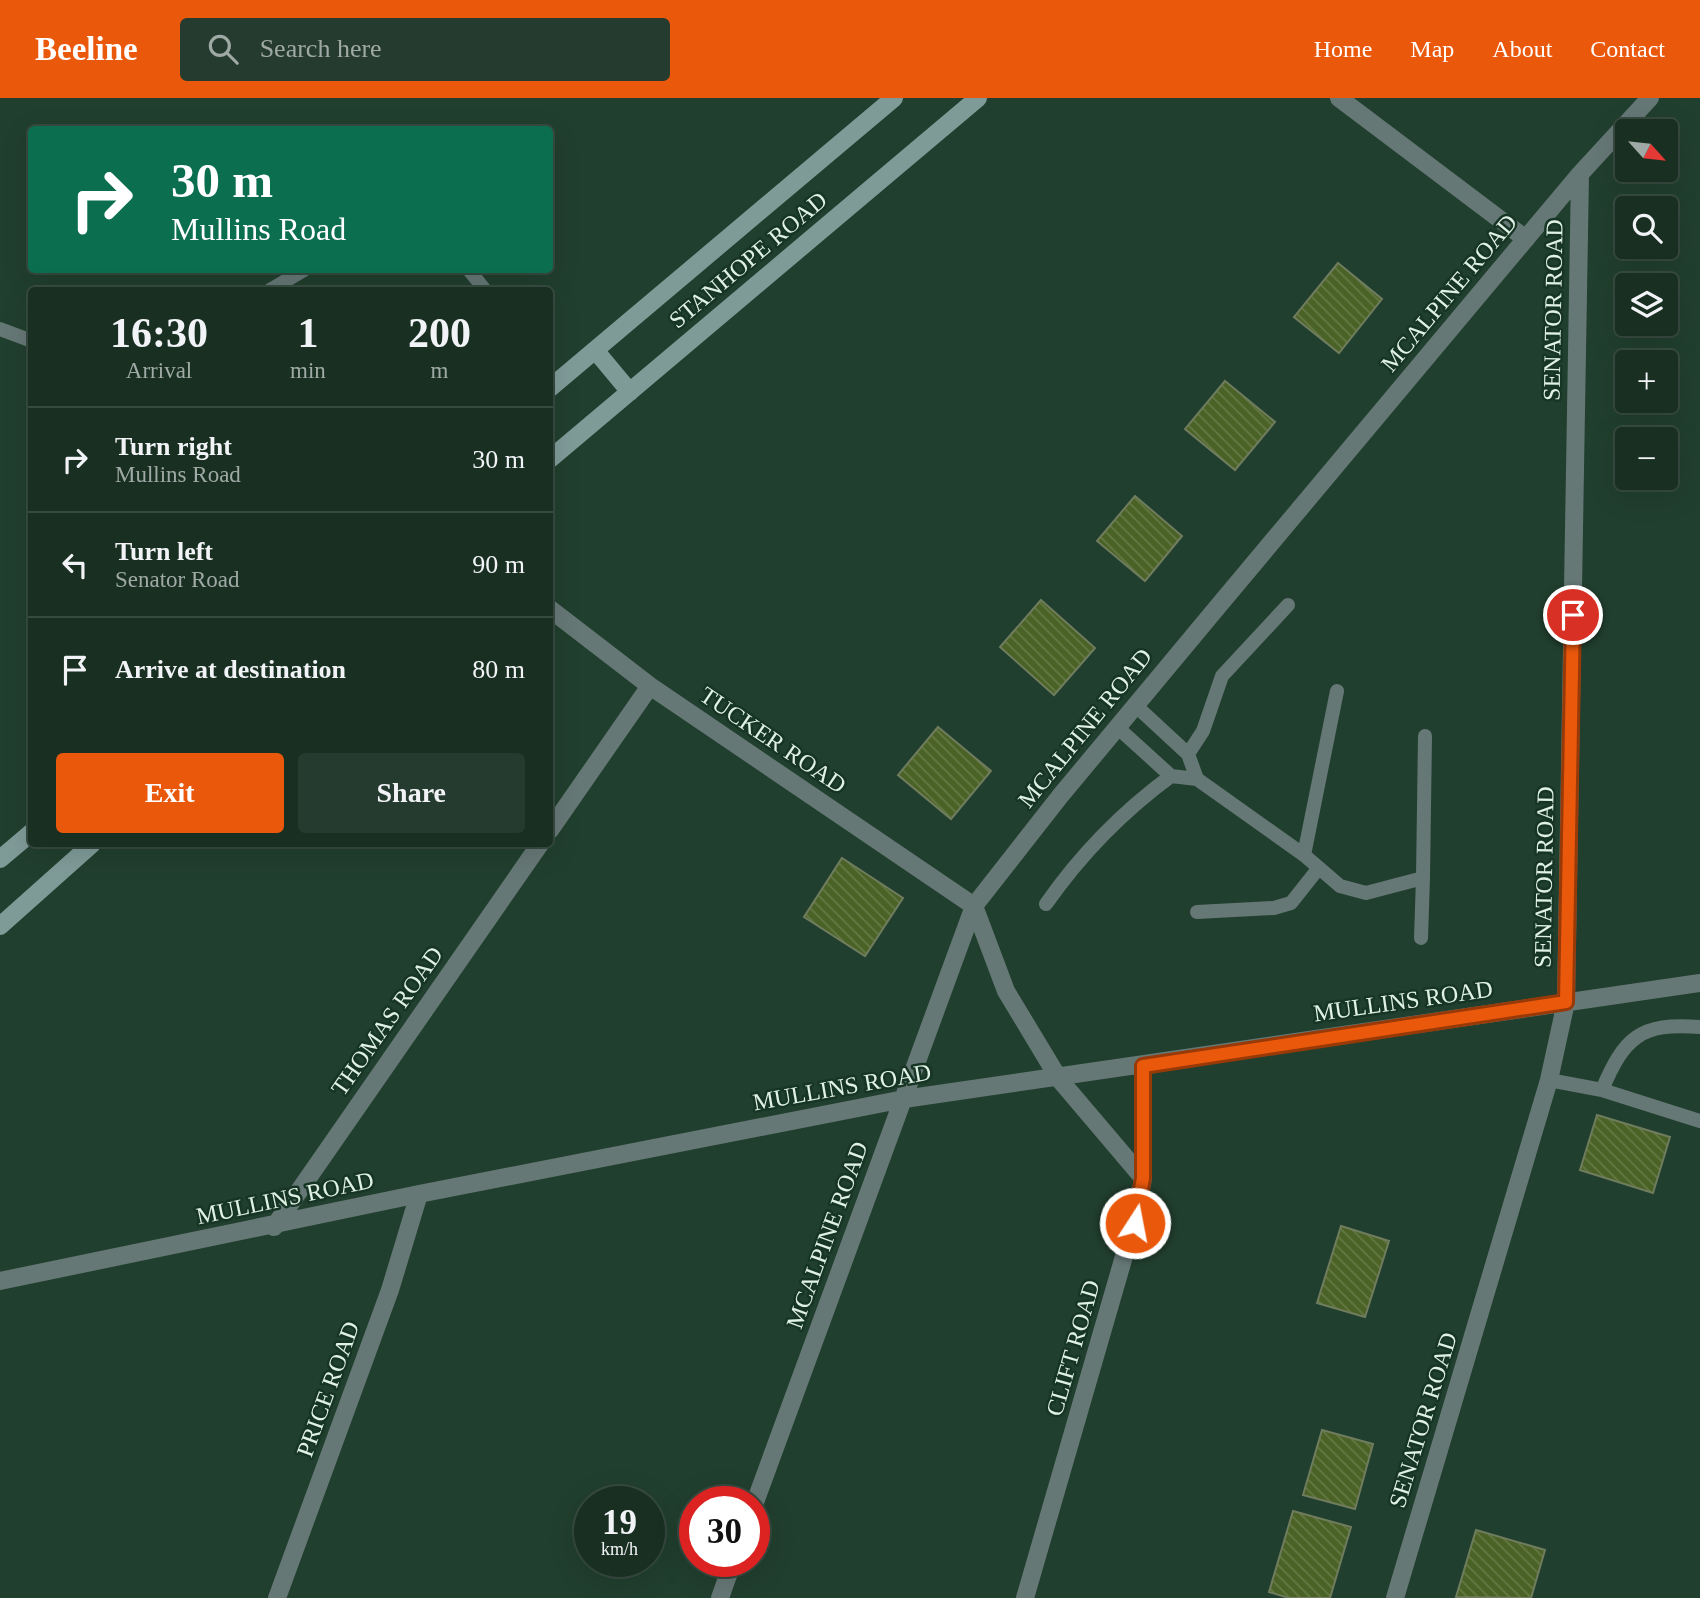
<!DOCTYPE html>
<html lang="en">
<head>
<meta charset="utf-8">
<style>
  body { margin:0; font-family:Georgia,serif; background:#263b2f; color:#f1f3f6; height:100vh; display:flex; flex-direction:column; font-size:26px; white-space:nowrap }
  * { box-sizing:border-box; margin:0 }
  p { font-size:23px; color:#9fa9a5 }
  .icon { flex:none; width:38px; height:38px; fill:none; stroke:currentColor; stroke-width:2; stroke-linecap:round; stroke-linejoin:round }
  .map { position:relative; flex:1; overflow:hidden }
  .side { position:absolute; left:28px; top:189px; width:525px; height:560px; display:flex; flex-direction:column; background:#192f22; border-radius:7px; box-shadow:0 7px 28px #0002,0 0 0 2px #374a40 }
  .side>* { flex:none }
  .guide { position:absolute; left:28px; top:28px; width:525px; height:147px; border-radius:7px; box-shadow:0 7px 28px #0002,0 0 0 2px #374a40; background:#0b6e4f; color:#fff; overflow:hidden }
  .needle { width:46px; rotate:117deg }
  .fabs { position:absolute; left:1615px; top:21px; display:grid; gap:14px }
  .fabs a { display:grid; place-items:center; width:63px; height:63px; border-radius:7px; background:#192f22; box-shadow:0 7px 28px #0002,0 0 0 2px #374a40; font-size:35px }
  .speed { position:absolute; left:574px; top:1388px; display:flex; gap:14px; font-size:35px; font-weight:700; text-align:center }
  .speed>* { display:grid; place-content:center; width:91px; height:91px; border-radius:50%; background:#192f22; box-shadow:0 7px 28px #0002,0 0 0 2px #374a40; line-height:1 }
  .speed small { font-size:18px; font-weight:400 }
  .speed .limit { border:10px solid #d22; background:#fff; color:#111 }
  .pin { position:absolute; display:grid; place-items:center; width:60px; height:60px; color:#fff; margin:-30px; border:4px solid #fff; border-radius:50%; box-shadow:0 2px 7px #0007 }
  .me { position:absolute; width:77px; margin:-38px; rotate:11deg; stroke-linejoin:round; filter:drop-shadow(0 0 5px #0008) }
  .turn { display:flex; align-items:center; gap:24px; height:147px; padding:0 28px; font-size:32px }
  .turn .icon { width:91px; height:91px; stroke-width:2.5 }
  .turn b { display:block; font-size:49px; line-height:60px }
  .eta { display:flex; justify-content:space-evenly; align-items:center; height:119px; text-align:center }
  .eta b { font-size:42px; font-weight:700; line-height:49px }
  .button { display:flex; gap:14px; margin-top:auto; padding:14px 28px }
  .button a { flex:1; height:80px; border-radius:7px; background:#ea580c; color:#fff; font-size:28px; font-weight:700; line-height:80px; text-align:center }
  .button a+a { background:#263b2f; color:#f1f3f6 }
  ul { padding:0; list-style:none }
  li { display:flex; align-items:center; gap:21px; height:105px; padding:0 28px; border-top:2px solid #374a40 }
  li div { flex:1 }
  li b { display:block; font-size:26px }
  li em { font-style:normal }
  header { display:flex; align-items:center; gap:42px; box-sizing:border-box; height:98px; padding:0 35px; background:#ea580c; color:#fff }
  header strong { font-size:33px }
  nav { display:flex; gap:38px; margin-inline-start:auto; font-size:24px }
  .search { width:490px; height:63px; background:#263b2f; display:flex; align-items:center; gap:18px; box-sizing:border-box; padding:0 24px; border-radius:7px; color:#9fa9a5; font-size:26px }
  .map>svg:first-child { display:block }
  .building { fill:url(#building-back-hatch); stroke:#6f7c5e; stroke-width:2 }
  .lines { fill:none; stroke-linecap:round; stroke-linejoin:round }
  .lane { stroke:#667876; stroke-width:14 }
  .street { stroke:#667876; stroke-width:18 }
  .secondary { stroke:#7f9b98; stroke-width:18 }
  .route-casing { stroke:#983908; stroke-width:18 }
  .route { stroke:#ea580c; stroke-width:12 }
  .labels { text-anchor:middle; stroke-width:5; stroke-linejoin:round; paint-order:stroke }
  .street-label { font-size:24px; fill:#e0f1e6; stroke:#173525 }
</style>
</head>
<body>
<header>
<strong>Beeline</strong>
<div class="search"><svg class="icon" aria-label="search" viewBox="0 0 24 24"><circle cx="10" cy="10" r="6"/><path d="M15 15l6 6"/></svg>Search here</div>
<nav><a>Home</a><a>Map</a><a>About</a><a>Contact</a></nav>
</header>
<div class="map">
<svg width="1700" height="1500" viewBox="0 0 1700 1500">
  <defs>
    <pattern id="building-back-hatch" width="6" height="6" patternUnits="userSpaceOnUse" patternTransform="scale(1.75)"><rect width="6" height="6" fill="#4a6225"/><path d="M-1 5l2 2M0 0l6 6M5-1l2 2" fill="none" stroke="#647945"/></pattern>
  </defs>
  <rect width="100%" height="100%" fill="#213f2e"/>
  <path class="building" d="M1338 165 1382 201 1339 255 1294 219Z
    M1225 283 1275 324 1235 372 1185 331Z
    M1135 398 1182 438 1145 483 1097 443Z
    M1041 502 1095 550 1054 597 1000 549Z
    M938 629 991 673 951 721 898 677Z
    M842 760 903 800 865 858 804 819Z
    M1597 1017 1670 1039 1653 1095 1580 1072Z
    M1341 1128 1389 1143 1365 1219 1317 1205Z
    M1322 1332 1373 1346 1355 1411 1303 1397Z
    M1293 1413 1351 1429 1330 1500H1289L1269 1494Z
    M1476 1432 1545 1452 1531 1500 1456 1499Z"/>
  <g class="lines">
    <path class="lane" d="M469 172 485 192
      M270 192 304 172
      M0 231 32 243
      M1117 629 1171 678 1197 681 1188 656 1135 607
      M1188 656 1203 633 1222 578 1288 507
      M1197 681 1304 757 1340 788 1366 795 1423 780 1425 638
      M1304 757 1337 593
      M1046 806C1081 756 1122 714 1171 678
      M1197 814 1274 810 1291 805 1318 771
      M1421 840 1423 780
      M1700 929C1640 924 1624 940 1602 992L1700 1023
      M1549 982 1602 992"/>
    <path class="street" d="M1339 0 1526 141
      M550 511 650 588 974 808 1006 893 1059 981 1143 1080
      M550 732 650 588
      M274 1129 540 746
      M0 1183 419 1096 904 1001 1700 885
      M754 1407 974 808 1061 697 1220 506 1580 76 1650 0
      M277 1500 390 1192 419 1096
      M720 1500 733 1463
      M1025 1500 1138 1110 1143 1080V968
      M1395 1500 1549 982 1566 904 1580 76"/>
    <path class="secondary" d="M595 252 630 294
      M550 290 894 0
      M550 361 978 0
      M0 761 32 734
      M0 828 92 746"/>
  </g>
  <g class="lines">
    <g class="route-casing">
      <path id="route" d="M1135 1125 1143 1080V968L1566 904 1573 517"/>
    </g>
    <use href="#route" class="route"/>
  </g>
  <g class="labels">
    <g class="street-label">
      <text transform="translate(748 162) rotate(-40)" y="8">STANHOPE ROAD</text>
      <text transform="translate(1449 195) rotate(-50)" y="8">MCALPINE ROAD</text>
      <text transform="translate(1553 212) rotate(-89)" y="8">SENATOR ROAD</text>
      <text transform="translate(1085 630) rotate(-51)" y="8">MCALPINE ROAD</text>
      <text transform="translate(773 642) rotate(34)" y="8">TUCKER ROAD</text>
      <text transform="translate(1544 779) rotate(-89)" y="8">SENATOR ROAD</text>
      <text transform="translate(1403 903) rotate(-8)" y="8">MULLINS ROAD</text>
      <text transform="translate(387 923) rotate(-55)" y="8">THOMAS ROAD</text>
      <text transform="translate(842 989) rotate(-10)" y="8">MULLINS ROAD</text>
      <text transform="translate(285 1100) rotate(-12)" y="8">MULLINS ROAD</text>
      <text transform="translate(827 1137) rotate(-70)" y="8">MCALPINE ROAD</text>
      <text transform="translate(1073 1250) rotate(-74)" y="8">CLIFT ROAD</text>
      <text transform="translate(328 1291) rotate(-70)" y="8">PRICE ROAD</text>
      <text transform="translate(1423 1322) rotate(-73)" y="8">SENATOR ROAD</text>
    </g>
  </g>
</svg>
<div class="fabs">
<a><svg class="needle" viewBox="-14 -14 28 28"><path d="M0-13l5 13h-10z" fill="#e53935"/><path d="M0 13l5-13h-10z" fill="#9fa9a5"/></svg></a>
<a><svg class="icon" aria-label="search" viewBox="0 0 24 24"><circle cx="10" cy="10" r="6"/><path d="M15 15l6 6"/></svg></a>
<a><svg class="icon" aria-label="layers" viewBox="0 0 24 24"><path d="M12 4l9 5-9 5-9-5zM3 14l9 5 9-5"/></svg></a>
<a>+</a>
<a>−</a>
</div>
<div class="speed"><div>19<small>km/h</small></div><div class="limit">30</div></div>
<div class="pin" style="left:1573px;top:517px;background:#d93025"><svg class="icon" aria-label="arrive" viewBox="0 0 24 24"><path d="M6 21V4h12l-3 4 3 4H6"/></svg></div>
<svg class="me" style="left:1135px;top:1125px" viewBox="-20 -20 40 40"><circle r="17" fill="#ea580c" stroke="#fff" stroke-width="3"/><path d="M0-11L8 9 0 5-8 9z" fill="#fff"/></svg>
<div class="guide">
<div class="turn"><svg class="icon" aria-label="right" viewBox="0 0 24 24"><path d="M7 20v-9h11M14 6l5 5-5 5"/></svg><div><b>30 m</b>Mullins Road</div></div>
</div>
<section class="side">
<div class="eta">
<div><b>16:30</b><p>Arrival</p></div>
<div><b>1</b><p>min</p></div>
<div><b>200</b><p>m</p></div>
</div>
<ul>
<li><svg class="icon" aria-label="right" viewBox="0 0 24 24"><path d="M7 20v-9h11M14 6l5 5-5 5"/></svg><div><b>Turn right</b><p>Mullins Road</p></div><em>30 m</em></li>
<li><svg class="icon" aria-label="left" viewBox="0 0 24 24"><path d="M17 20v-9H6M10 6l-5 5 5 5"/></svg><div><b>Turn left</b><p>Senator Road</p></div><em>90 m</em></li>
<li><svg class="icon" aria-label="arrive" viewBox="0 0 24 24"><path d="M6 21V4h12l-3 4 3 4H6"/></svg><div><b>Arrive at destination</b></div><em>80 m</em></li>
</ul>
<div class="button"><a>Exit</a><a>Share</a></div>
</section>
</div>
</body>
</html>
